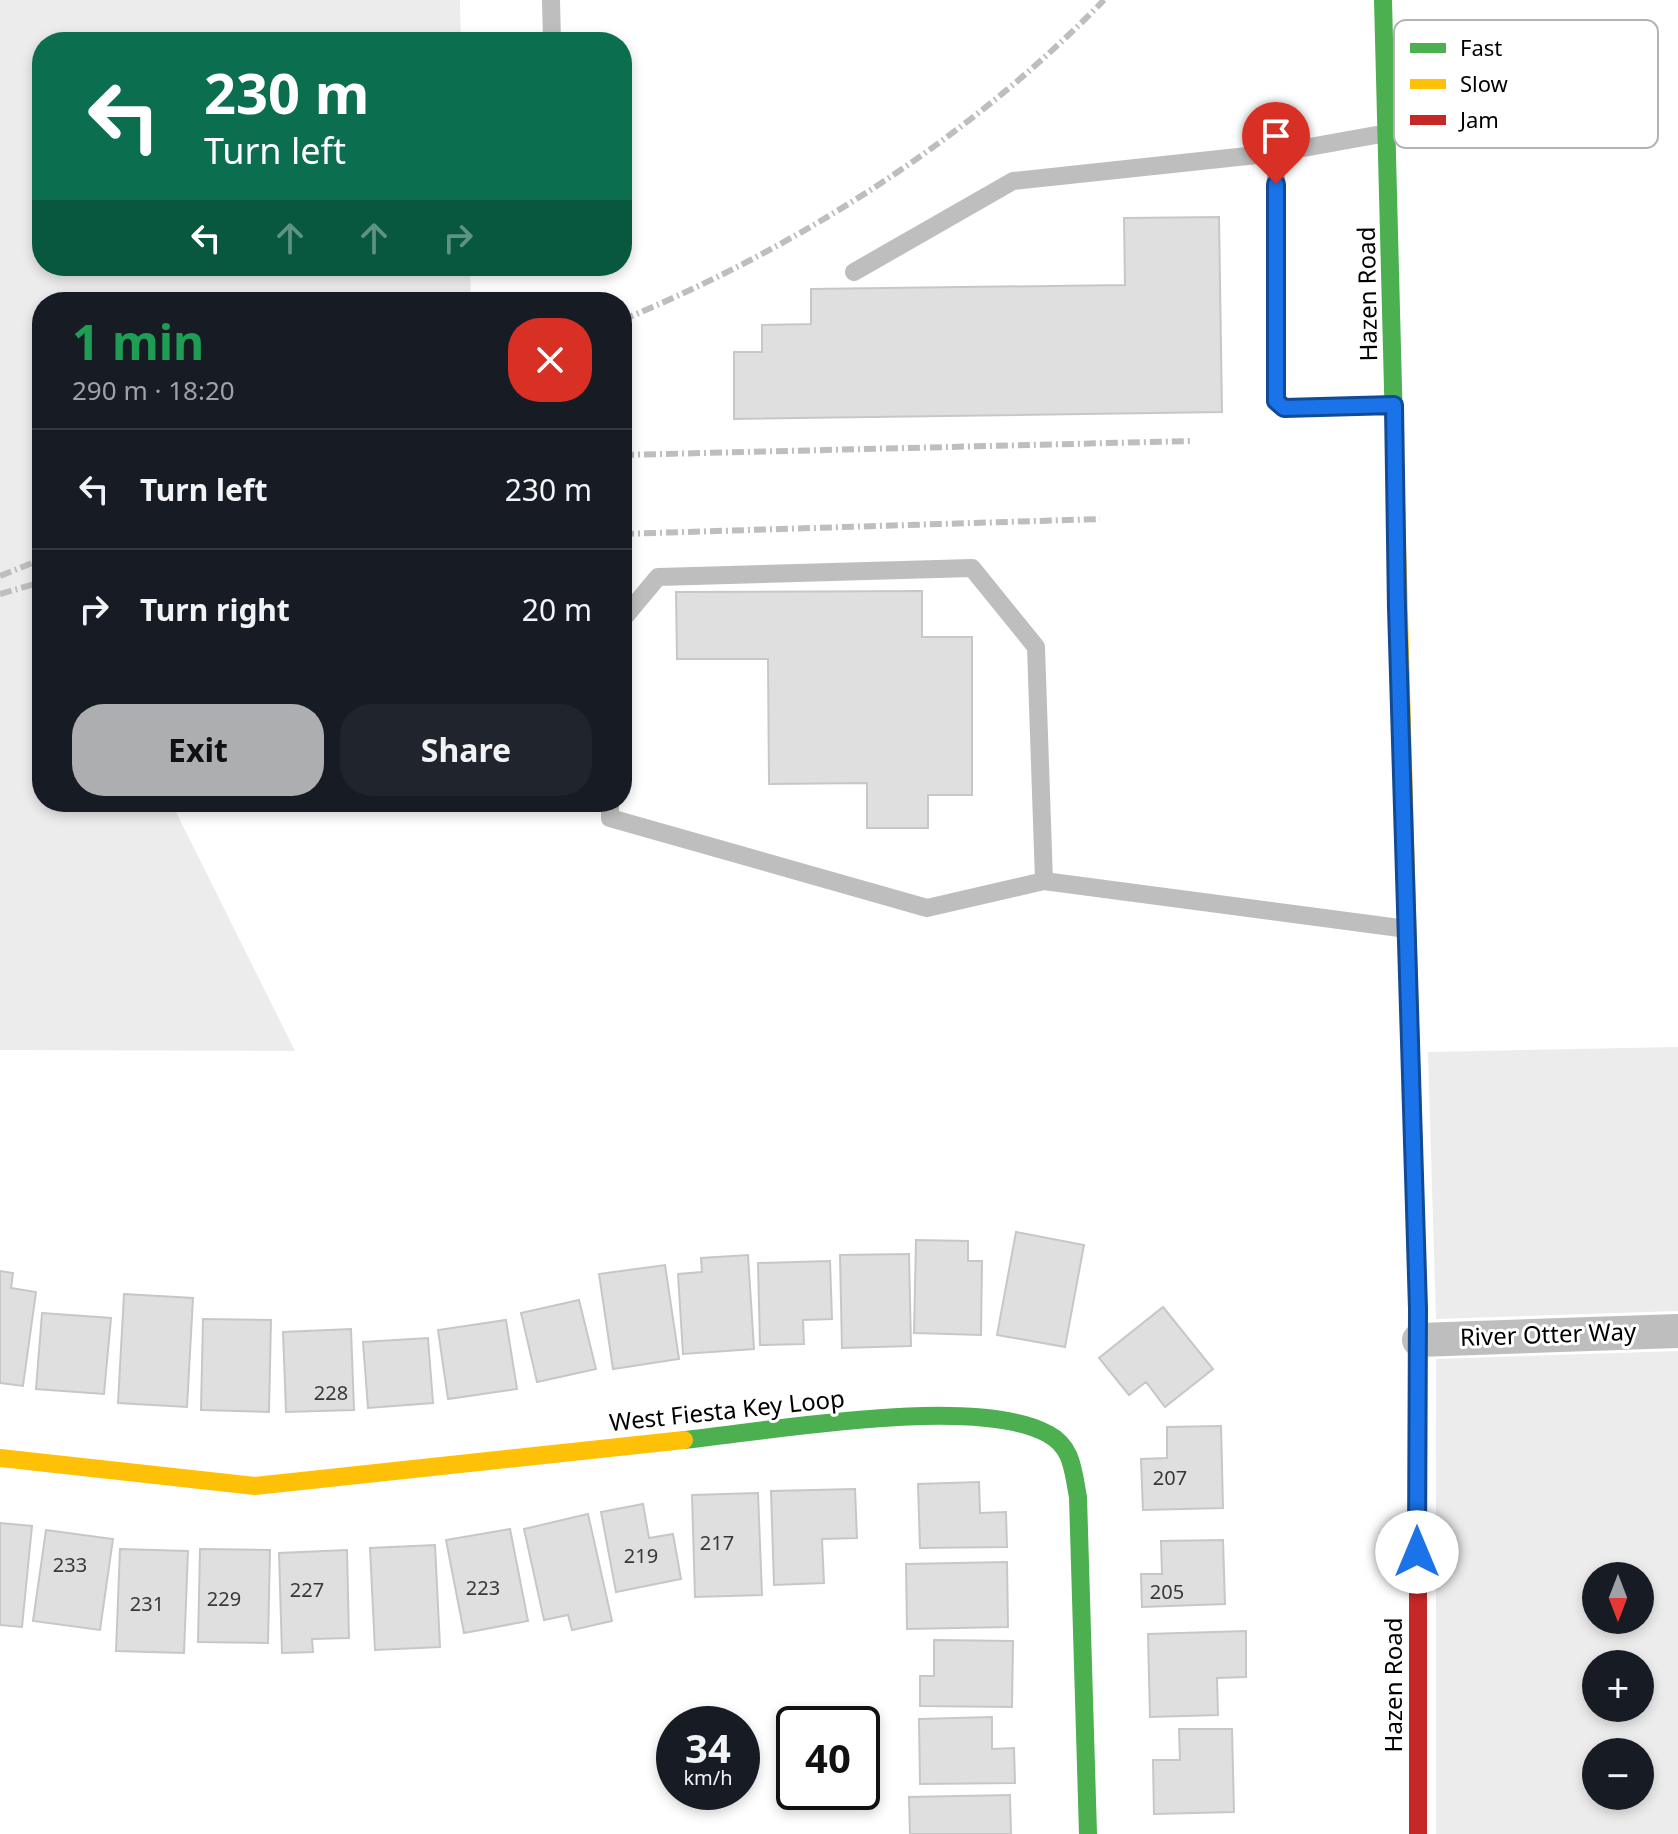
<!DOCTYPE html>
<html lang="en">
<head>
<meta charset="utf-8">
<style>
  body { margin:0; font-family:"Noto Sans",sans-serif; background:#20242c; color:#f1f3f6; height:100vh; display:flex; flex-direction:column; font-size:30px; white-space:nowrap }
  * { box-sizing:border-box; margin:0 }
  p { font-size:26px; color:#9ea1a6 }
  .icon { flex:none; width:44px; height:44px; fill:none; stroke:currentColor; stroke-width:2; stroke-linecap:round; stroke-linejoin:round }
  .map { position:relative; flex:1; overflow:hidden }
  .sheet { position:absolute; left:32px; top:292px; width:600px; height:520px; display:flex; flex-direction:column; background:#171b24; border-radius:32px; box-shadow:0 4px 12px #0003 }
  .sheet>* { flex:none }
  .hud { position:absolute; left:32px; top:32px; width:600px; height:244px; border-radius:32px; box-shadow:0 4px 12px #0003; background:#0b6e4f; color:#fff; overflow:hidden }
  .needle { width:52px; rotate:180deg }
  .fabs { position:absolute; left:1582px; top:1562px; display:grid; gap:16px }
  .fabs a { display:grid; place-items:center; width:72px; height:72px; border-radius:50%; background:#171b24; box-shadow:0 4px 12px #0003; font-size:40px }
  .speed { position:absolute; left:656px; top:1706px; display:flex; gap:16px; font-size:40px; font-weight:700; text-align:center }
  .speed>* { display:grid; place-content:center; width:104px; height:104px; border-radius:50%; background:#171b24; box-shadow:0 4px 12px #0003; line-height:1 }
  .speed small { font-size:20px; font-weight:400 }
  .speed .limit { border:4px solid #111; border-radius:12px; background:#fff; color:#111 }
  .pin { position:absolute; display:grid; place-items:center; width:68px; height:68px; color:#fff; margin:-82px -34px; border-radius:50% 50% 50% 0; rotate:-45deg; box-shadow:0 0 8px #0007 }
  .pin .icon { rotate:45deg }
  .me { position:absolute; width:88px; margin:-44px; rotate:0deg; stroke-linejoin:round; filter:drop-shadow(0 0 6px #0008) }
  .turn { display:flex; align-items:center; gap:28px; height:168px; padding:0 40px; font-size:36px }
  .turn .icon { width:104px; height:104px; stroke-width:2.5 }
  .turn b { display:block; font-size:56px; line-height:68px }
  .lanes { display:flex; align-items:center; height:76px; padding:0 40px; background:#0003; justify-content:center; gap:40px; direction:ltr }
  .lanes .off { opacity:.35 }
  .round { display:grid; place-items:center; flex:none; width:84px; height:84px; border-radius:32px; background:#20242c }
  .head { display:flex; align-items:center; justify-content:space-between; height:136px; padding:0 40px }
  h1 { font-size:48px; font-weight:700; line-height:60px; color:#1e9e55 }
  .primary-button { display:flex; gap:16px; margin-top:auto; padding:16px 40px }
  .primary-button a { flex:1; height:92px; border-radius:32px; background:#adaeaf; color:#111; font-size:32px; font-weight:700; line-height:92px; text-align:center }
  .primary-button a+a { background:#20242c; color:#f1f3f6 }
  ul { padding:0; list-style:none }
  li { display:flex; align-items:center; gap:24px; height:120px; padding:0 40px; border-top:2px solid #363941 }
  li div { flex:1 }
  li b { display:block; font-size:30px }
  li em { font-style:normal }
  .map>svg:first-child { display:block }
  .green { fill:#ececec; fill-rule:evenodd }
  .building { fill:#dfdfdf; stroke:#c7c7c7; stroke-width:2 }
  .lines { fill:none; stroke-linecap:round; stroke-linejoin:round }
  .lane { stroke:#bebebe; stroke-width:18 }
  .street { stroke:#bebebe; stroke-width:34 }
  .fast { stroke:#4caf50; stroke-width:18 }
  .slow { stroke:#ffc107; stroke-width:18 }
  .jam { stroke:#c62828; stroke-width:18 }
  .rail { stroke:#bebebe; stroke-width:6; stroke-dasharray:12 4 2 4; stroke-linecap:butt }
  .route-casing { stroke:#114b97; stroke-width:20 }
  .route { stroke:#1a73e8; stroke-width:14 }
  .labels { text-anchor:middle; stroke-width:6; stroke-linejoin:round; paint-order:stroke }
  .number-label { font-size:20px; fill:#383838 }
  .street-label { font-size:24px; fill:#000; stroke:#fff }
  .key { fill:#fff; stroke:#b2b2b2; stroke-width:2 }
  .key-label { font-size:22px; fill:#000 }
</style>
</head>
<body>
<div class="map">
<svg width="1678" height="1834" viewBox="0 0 1678 1834">
  <rect width="100%" height="100%" fill="#fff"/>
  <path class="green" d="M0 0H460L461 42H42V266H470L471 302H42V802H171L295 1051 0 1050Z
    M1678 1047V1311L1436 1319 1428 1052Z
    M1678 1351V1834H1436V1359ZM1596 1576H1640V1620H1596ZM1596 1664H1640V1708H1596ZM1596 1752H1640V1796H1596Z"/>
  <path class="building" d="M1219 217 1222 412 734 419V352H762V325L811 324V289L1125 285 1124 218Z
    M922 591V637H972V795H928V828H867V783L769 784 768 659H677L676 592Z
    M1016 1232 1084 1245 1065 1347 997 1335Z
    M916 1240 968 1241V1261H982L981 1335 914 1333Z
    M909 1254 911 1346 842 1348 840 1255Z
    M748 1255 754 1349 683 1354 678 1274 702 1272 701 1258Z
    M830 1261 832 1319 803 1320 804 1344 760 1345 758 1263Z
    M665 1265 679 1359 613 1369 599 1274Z
    M0 1271 13 1273 11 1288 36 1292 23 1386 0 1383Z
    M124 1294 193 1298 187 1407 118 1403Z
    M579 1300 596 1369 537 1382 521 1313Z
    M1163 1307 1213 1369 1165 1407 1146 1382 1129 1395 1099 1358Z
    M42 1313 111 1318 104 1394 36 1389Z
    M203 1319 271 1320 269 1412 201 1410Z
    M506 1320 517 1389 448 1399 438 1330Z
    M351 1329 354 1410 286 1412 283 1332Z
    M428 1338 433 1403 368 1408 363 1342Z
    M1221 1426 1223 1508 1143 1510 1141 1459 1167 1458V1427Z
    M979 1482 980 1513 1006 1512 1007 1547 920 1548 918 1484Z
    M855 1489 857 1538 822 1539 824 1583 774 1585 771 1491Z
    M758 1493 762 1595 695 1597 692 1495Z
    M643 1504 649 1538 673 1534 681 1579 616 1592 601 1512Z
    M588 1514 612 1621 572 1630 568 1615 544 1620 524 1529Z
    M0 1523 32 1526 22 1627 0 1625Z
    M510 1529 528 1621 464 1633 446 1540Z
    M46 1530 113 1539 100 1630 33 1621Z
    M1223 1540 1225 1604 1142 1607 1141 1574H1162L1161 1541Z
    M435 1545 440 1647 375 1650 370 1548Z
    M120 1549 188 1551 184 1653 116 1651Z
    M200 1549 270 1550 268 1643 198 1642Z
    M347 1550 349 1638 312 1639 313 1652 282 1653 279 1553Z
    M1007 1562 1008 1627 907 1629 906 1564Z
    M1246 1631V1677L1217 1678 1218 1715 1150 1717 1148 1634Z
    M934 1640 1013 1641 1012 1707 920 1706V1676H934Z
    M992 1717V1749L1014 1748 1015 1783 920 1784 919 1719Z
    M1179 1729H1232L1234 1812 1154 1814 1153 1760H1180Z
    M1010 1795 1011 1834H910L909 1797Z"/>
  <g class="lines">
    <path class="lane" d="M551 0 552 42
      M1276 153V401L1284 408 1394 405
      M854 272 1013 181 1276 153 1387 133
      M622 620 658 577 972 568 1036 647 1044 881
      M610 802V818L927 908 1044 881 1407 929"/>
    <path class="street" d="M1419 1340 1678 1331"/>
    <path class="fast" d="M1383 0 1394 427
      M1410 1023 1418 1309V1557
      M684 1440C770 1431 976 1394 1048 1434 1073 1447 1073 1472 1078 1497L1088 1834"/>
    <path class="slow" d="M1394 427 1410 1023
      M0 1458 255 1486 684 1440"/>
    <path class="jam" d="M1418 1557V1834"/>
    <path class="rail" d="M622 320C799 247 970 138 1104 0
      M622 455 1192 441
      M622 534 1100 519
      M0 576 42 559
      M0 594 42 582"/>
  </g>
  <g class="lines">
    <g class="route-casing">
      <path id="route" d="M1276 184V401L1284 408 1394 405 1397 608 1418 1309 1417 1552"/>
    </g>
    <use href="#route" class="route"/>
  </g>
  <g class="labels">
    <g class="number-label">
      <text x="331" y="1400">228</text>
      <text x="1170" y="1485">207</text>
      <text x="717" y="1550">217</text>
      <text x="641" y="1563">219</text>
      <text x="70" y="1572">233</text>
      <text x="483" y="1595">223</text>
      <text x="307" y="1597">227</text>
      <text x="1167" y="1599">205</text>
      <text x="224" y="1606">229</text>
      <text x="147" y="1611">231</text>
    </g>
    <g class="street-label">
      <text transform="translate(1368 294) rotate(-91)" y="8">Hazen Road</text>
      <text transform="translate(1548 1335) rotate(-2)" y="8">River Otter Way</text>
      <text transform="translate(727 1411) rotate(-6)" y="8">West Fiesta Key Loop</text>
      <text transform="translate(1394 1685) rotate(-90)" y="8">Hazen Road</text>
    </g>
  </g>
  <rect x="1394" y="20" width="264" height="128" rx="12" class="key"/>
  <rect x="1410" y="43" width="36" height="10" fill="#4caf50"/>
  <rect x="1410" y="79" width="36" height="10" fill="#ffc107"/>
  <rect x="1410" y="115" width="36" height="10" fill="#c62828"/>
  <g class="key-label">
    <text x="1460" y="56">Fast</text>
    <text x="1460" y="92">Slow</text>
    <text x="1460" y="128">Jam</text>
  </g>
</svg>
<div class="fabs">
<a><svg class="needle" viewBox="-14 -14 28 28"><path d="M0-13l5 13h-10z" fill="#e53935"/><path d="M0 13l5-13h-10z" fill="#9ea1a6"/></svg></a>
<a>+</a>
<a>−</a>
</div>
<div class="speed"><div>34<small>km/h</small></div><div class="limit">40</div></div>
<div class="pin" style="left:1276px;top:184px;background:#d93025"><svg class="icon" aria-label="arrive" viewBox="0 0 24 24"><path d="M6 21V4h12l-3 4 3 4H6"/></svg></div>
<svg class="me" style="left:1417px;top:1552px" viewBox="-20 -20 40 40"><circle r="19" fill="#fff"/><path d="M0-13L10 11 0 6-10 11z" fill="#1a73e8"/></svg>
<div class="hud">
<div class="turn"><svg class="icon" aria-label="left" viewBox="0 0 24 24"><path d="M17 20v-9H6M10 6l-5 5 5 5"/></svg><div><b>230 m</b>Turn left</div></div>
<div class="lanes"><svg class="icon" aria-label="left" viewBox="0 0 24 24"><path d="M17 20v-9H6M10 6l-5 5 5 5"/></svg><svg class="icon off" aria-label="ahead" viewBox="0 0 24 24"><path d="M12 20V5M6 11l6-6 6 6"/></svg><svg class="icon off" aria-label="ahead" viewBox="0 0 24 24"><path d="M12 20V5M6 11l6-6 6 6"/></svg><svg class="icon off" aria-label="right" viewBox="0 0 24 24"><path d="M7 20v-9h11M14 6l5 5-5 5"/></svg></div>
</div>
<section class="sheet">
<div class="head"><div><h1>1 min</h1><p>290 m · 18:20</p></div><a class="round" style="background:#d93025;color:#fff"><svg class="icon" aria-label="close" viewBox="0 0 24 24"><path d="M6 6l12 12M18 6L6 18"/></svg></a></div>
<ul>
<li><svg class="icon" aria-label="left" viewBox="0 0 24 24"><path d="M17 20v-9H6M10 6l-5 5 5 5"/></svg><div><b>Turn left</b></div><em>230 m</em></li>
<li><svg class="icon" aria-label="right" viewBox="0 0 24 24"><path d="M7 20v-9h11M14 6l5 5-5 5"/></svg><div><b>Turn right</b></div><em>20 m</em></li>
</ul>
<div class="primary-button"><a>Exit</a><a>Share</a></div>
</section>
</div>
</body>
</html>
